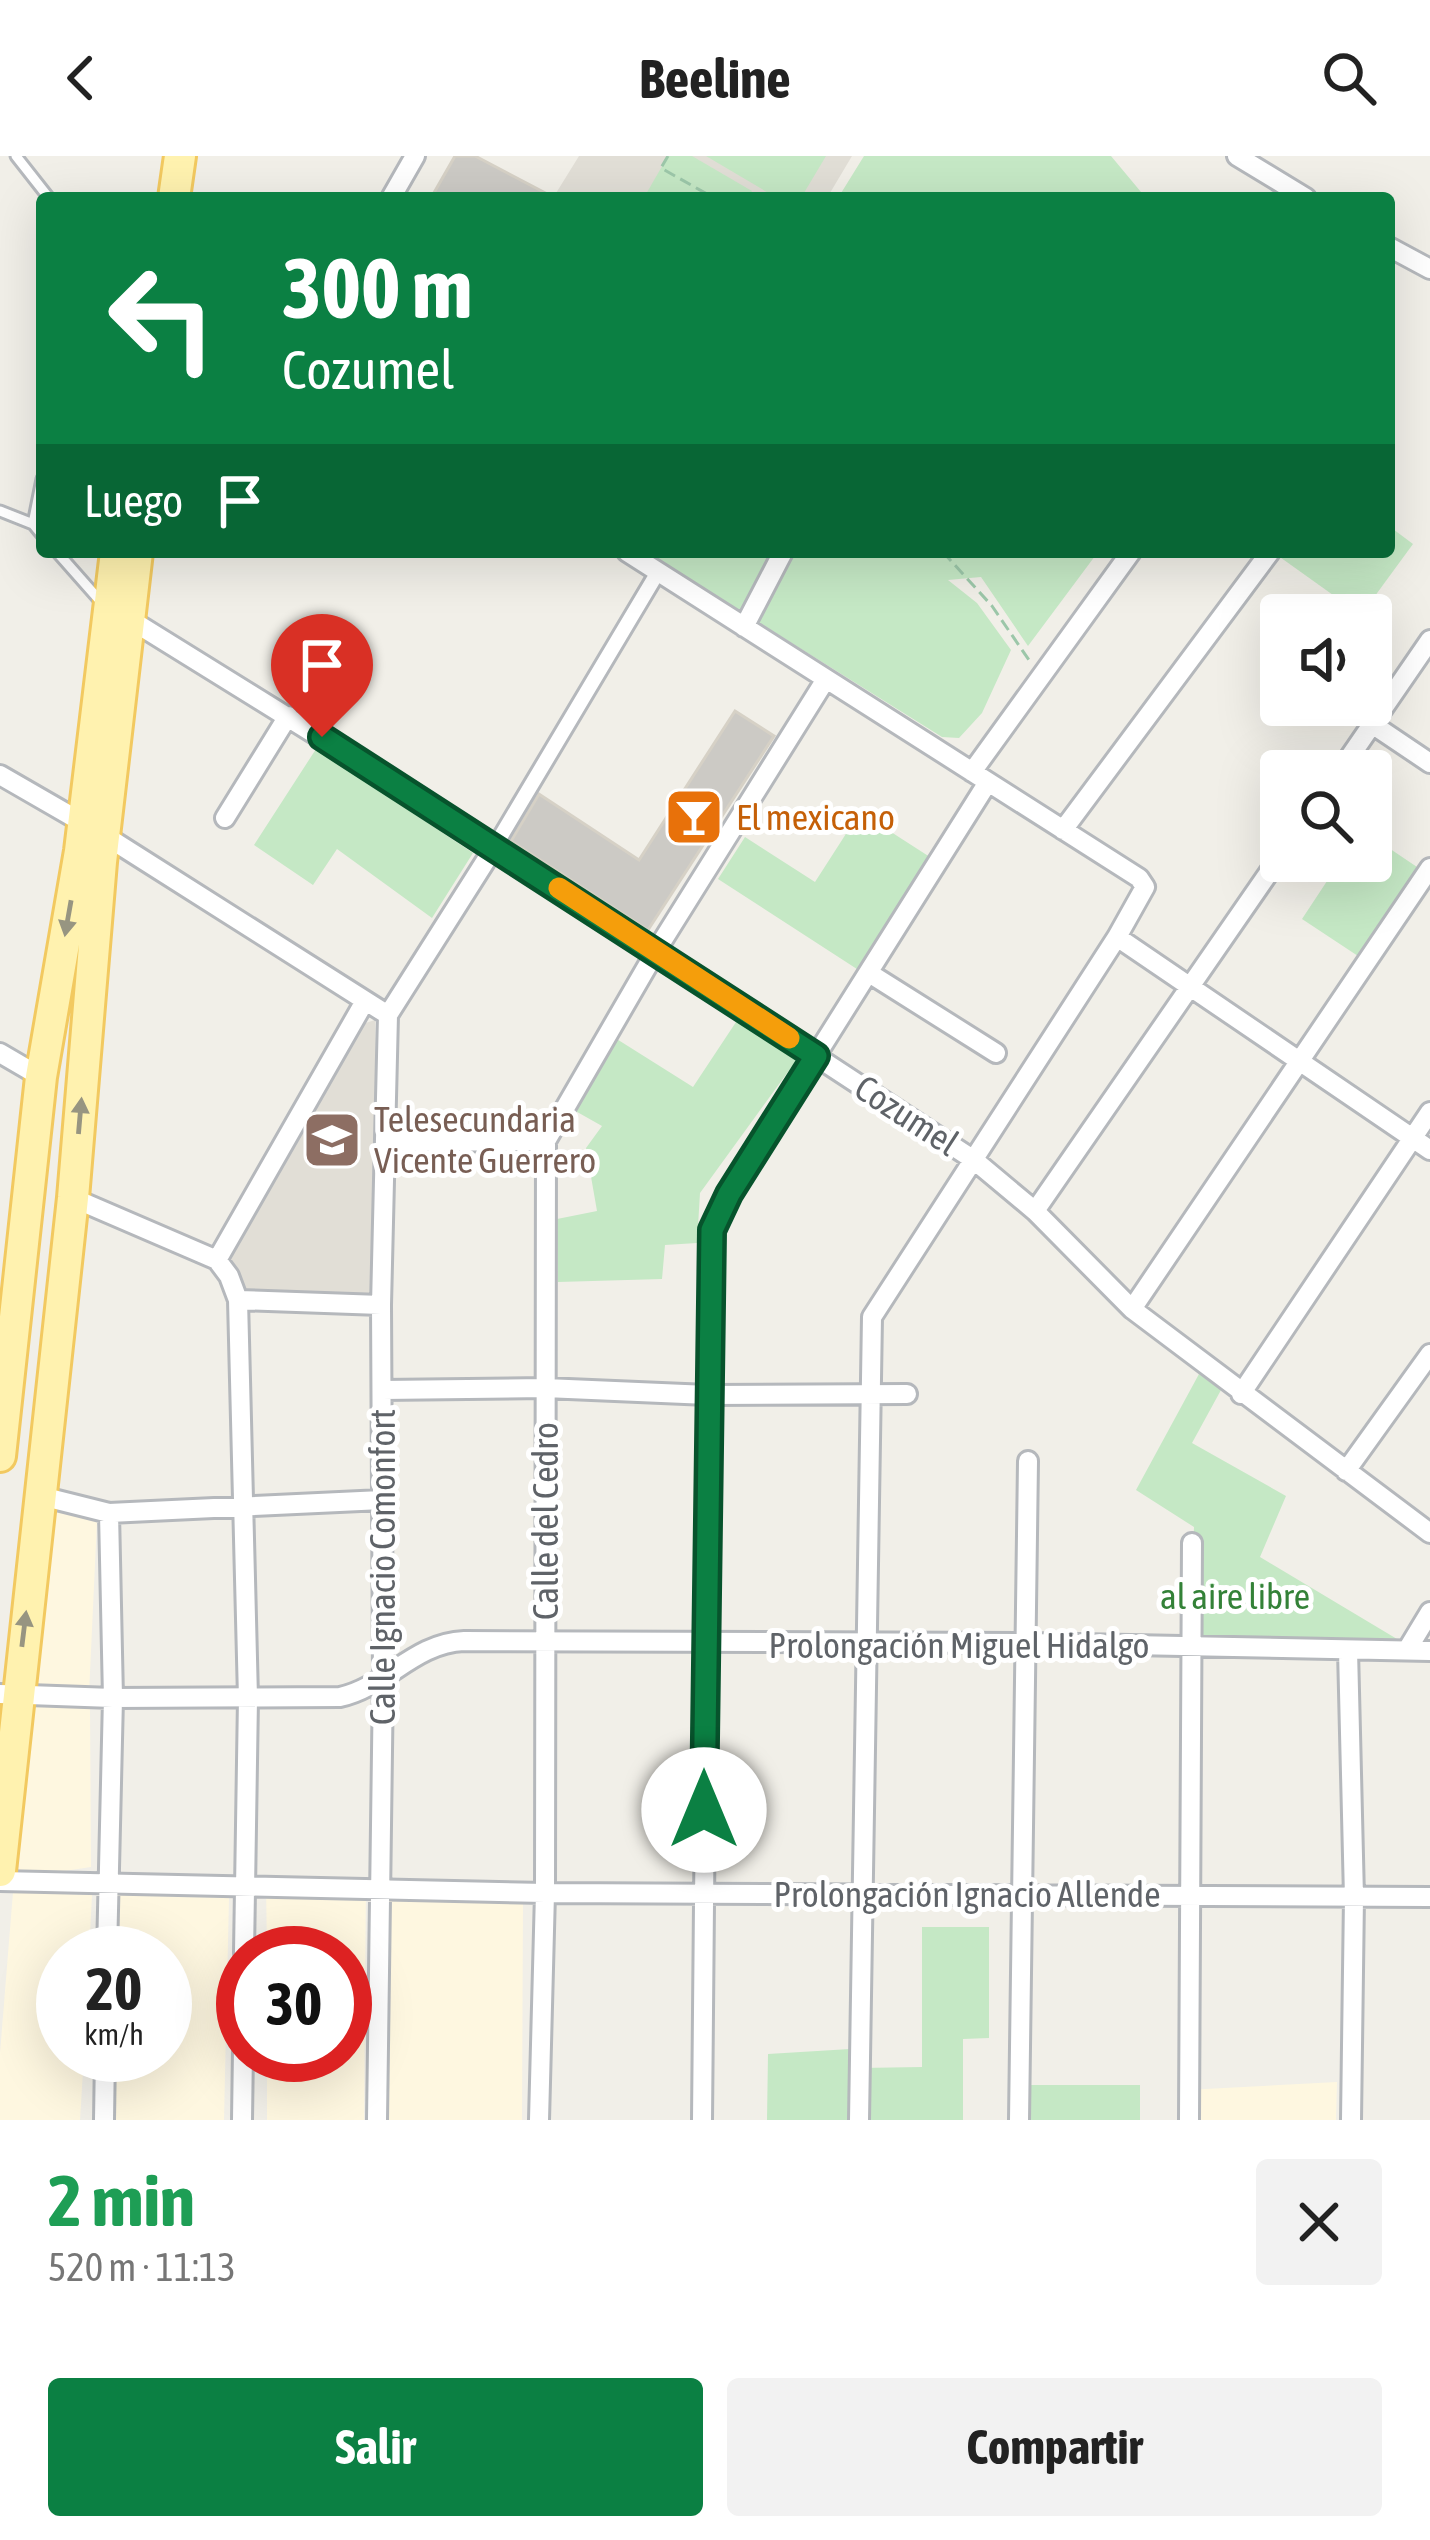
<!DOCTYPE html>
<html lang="es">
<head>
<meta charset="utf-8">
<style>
  body { margin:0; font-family:"Asap Condensed",sans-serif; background:#f2f2f2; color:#222; height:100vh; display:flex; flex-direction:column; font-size:45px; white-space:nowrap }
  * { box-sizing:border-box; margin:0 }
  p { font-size:39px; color:#767676 }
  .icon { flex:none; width:66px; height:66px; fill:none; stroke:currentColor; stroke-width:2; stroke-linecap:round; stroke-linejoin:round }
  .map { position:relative; height:1964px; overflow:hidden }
  .sheet { display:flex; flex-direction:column; background:#fff; flex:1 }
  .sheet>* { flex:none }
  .banner { position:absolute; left:36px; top:36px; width:1359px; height:366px; border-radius:12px; box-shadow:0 12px 48px #0002; background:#0b8043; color:#fff; overflow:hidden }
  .buttons { position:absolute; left:1260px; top:438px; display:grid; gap:24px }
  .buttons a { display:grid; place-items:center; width:132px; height:132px; border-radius:12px; background:#fff; box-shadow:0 12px 48px #0002; font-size:60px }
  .speed { position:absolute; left:36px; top:1770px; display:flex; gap:24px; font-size:60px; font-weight:700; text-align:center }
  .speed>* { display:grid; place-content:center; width:156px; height:156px; border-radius:50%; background:#fff; box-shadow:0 12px 48px #0002; line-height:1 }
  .speed small { font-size:30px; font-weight:400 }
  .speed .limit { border:18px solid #d22; background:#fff; color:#111 }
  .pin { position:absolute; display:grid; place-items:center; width:102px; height:102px; color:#fff; margin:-123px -51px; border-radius:50% 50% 50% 0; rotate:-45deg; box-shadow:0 0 12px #0007 }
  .pin .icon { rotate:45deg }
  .me { position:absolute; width:132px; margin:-66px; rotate:0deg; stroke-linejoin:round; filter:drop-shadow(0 0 9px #0008) }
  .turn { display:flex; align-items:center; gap:42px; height:252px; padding:0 48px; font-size:54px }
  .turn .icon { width:156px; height:156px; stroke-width:2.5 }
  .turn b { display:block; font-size:84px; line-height:102px }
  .then { display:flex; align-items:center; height:114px; padding:0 48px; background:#0003; gap:24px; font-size:45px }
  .round { display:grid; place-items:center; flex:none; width:126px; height:126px; border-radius:12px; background:#f2f2f2 }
  .overview { display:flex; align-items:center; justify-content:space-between; height:204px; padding:0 48px }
  h1 { font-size:72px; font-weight:700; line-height:90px; color:#1e9e55 }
  .cta { display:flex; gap:24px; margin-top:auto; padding:24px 48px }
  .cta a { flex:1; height:138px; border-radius:12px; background:#0b8043; color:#fff; font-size:48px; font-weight:700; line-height:138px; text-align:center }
  .cta a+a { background:#f2f2f2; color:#222 }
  header { display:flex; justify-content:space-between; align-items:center; height:156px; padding:0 48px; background:#fff; font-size:54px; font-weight:700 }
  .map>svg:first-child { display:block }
  .commercial { fill:#fef7e0 }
  .education { fill:#e1ded6 }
  .green { fill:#c5e8c5 }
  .building { fill:#cccac5; stroke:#d6d1c6; stroke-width:3 }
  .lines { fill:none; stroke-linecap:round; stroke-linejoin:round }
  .service-casing { stroke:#b5b8bc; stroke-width:15 }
  .pedestrian-casing { stroke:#b5b8bc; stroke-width:20 }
  .minor-casing { stroke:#b5b8bc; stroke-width:24 }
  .primary-casing { stroke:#f2c960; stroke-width:36 }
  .path { stroke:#9cc7a9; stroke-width:3; stroke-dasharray:12 6; stroke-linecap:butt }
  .service { stroke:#fff; stroke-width:9 }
  .pedestrian { stroke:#fff; stroke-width:14 }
  .minor { stroke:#fff; stroke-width:18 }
  .primary { stroke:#fff2af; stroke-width:30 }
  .oneway { fill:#979581 }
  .route-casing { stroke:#07532c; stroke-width:30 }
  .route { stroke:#0b8043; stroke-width:21 }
  .slow { stroke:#f59e0b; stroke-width:21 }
  .labels { text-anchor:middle; stroke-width:10; stroke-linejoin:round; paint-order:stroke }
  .food-label { font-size:36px; fill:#c56008; stroke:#fff; text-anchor:start }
  .street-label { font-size:36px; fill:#5f6368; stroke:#fff }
  .education-label { font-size:36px; fill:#785e54; stroke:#fff; text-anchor:start }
  .park-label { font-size:36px; fill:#348238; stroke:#fff }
</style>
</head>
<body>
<header><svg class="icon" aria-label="back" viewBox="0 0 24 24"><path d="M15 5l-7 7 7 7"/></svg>Beeline<svg class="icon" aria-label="search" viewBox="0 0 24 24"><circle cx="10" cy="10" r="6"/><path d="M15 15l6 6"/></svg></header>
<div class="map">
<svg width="1430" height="1964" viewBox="0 0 1430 1964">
  <rect width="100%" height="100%" fill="#f1efe8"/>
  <path class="commercial" d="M47 1351 97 1365 89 1538 33 1531Z
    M30 1547 90 1551 91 1711 18 1722Z
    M366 1727 364 1964H267V1899H345V1797H267L266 1728Z
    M105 1729 229 1742 224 1964H97L99 1899H165V1797H103Z
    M382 1733 523 1744 522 1964H377Z
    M13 1736 92 1739 89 1797H63V1899H84L80 1964H0V1897Z
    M1337 1926 1336 1964H1187L1186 1934Z"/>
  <path class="education" d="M579 0H852L827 42H553Z
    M375 864 381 1149 238 1144 217 1104 350 872Z"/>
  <path class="green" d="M668 0H692L752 35 748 42H652L646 38Z
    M706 0H826L801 42H777Z
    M864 0H1111L1146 42H838Z
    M1389 370 1413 388 1361 459 1277 399 1389 396Z
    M646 396H1098L1028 490 981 421 948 424 977 447 1011 494 982 557 959 582 942 581Z
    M316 593 473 697 432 762 337 693 313 729 254 689Z
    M1371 645 1389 657 1374 682 1417 711 1358 800 1302 763 1331 719 1311 705H1371Z
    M860 656 933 703 860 815 718 723 745 681 815 726Z
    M738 863 798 902 700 1037 697 1087 665 1089 662 1123 558 1126 557 1063 597 1055 586 992 602 970 563 948 604 875 693 931Z
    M1199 1218 1221 1234 1192 1287 1286 1340 1260 1401 1397 1483H1189L1194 1371 1136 1334Z
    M922 1771H989V1882L963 1883V1964H862L861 1912 922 1911Z
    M850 1893 849 1964H767L768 1898Z
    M1024 1929H1140V1964H1024Z"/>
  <path class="building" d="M455 0H475L555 42H431Z
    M735 555 774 580 648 774 511 685 539 638 639 704Z"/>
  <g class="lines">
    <g class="service-casing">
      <path id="service" d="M16 0 49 42
        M0 355 33 368 42 379
        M33 368 42 323
        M57 396 102 447"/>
    </g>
    <g class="pedestrian-casing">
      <path id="pedestrian" d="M495 690 658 416"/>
    </g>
    <g class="minor-casing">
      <path id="minor" d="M1237 0 1306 42
        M391 42 415 0
        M1389 91 1430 113
        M627 396 1139 722 1145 731 1117 781 872 1161 859 1964
        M126 461 495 690 974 1004 1035 1055 1132 1153 1430 1377
        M744 471 783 396
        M1372 568 1430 607
        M1340 615 1430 484
        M972 616 1131 396
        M0 619 104 679 388 859
        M225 662 288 560
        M1063 674 1270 396
        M1117 781 1430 994
        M869 817 996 897
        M388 859 495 690
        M0 897 41 921
        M386 986 546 985
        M73 1042 217 1104 229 1120 238 1144 248 1542 244 1797
        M1035 1055 1281 699
        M217 1104 365 845
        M238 1144 381 1149
        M1132 1153 1430 712
        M382 1234 545 1232 708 1239 907 1238
        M1241 1238 1430 956
        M1346 1315 1430 1198
        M41 1340 109 1357 382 1344
        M1348 1494 1354 1741 1351 1964
        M1407 1494 1430 1456
        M0 1538 113 1542 340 1541C386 1531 414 1487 464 1485L1028 1487 1430 1495
        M0 1725 545 1737 1430 1741
        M107 1797 113 1542 109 1357
        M104 1964 105 1899
        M242 1964 243 1893
        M377 1964 383 1522 381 1149 388 859
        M539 1964 545 1737 546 985 656 795 826 523
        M702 1964 710 1100 713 1074 729 1038 988 626
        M1019 1964 1028 1305
        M1189 1964 1192 1387"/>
    </g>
    <g class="primary-casing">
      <path id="primary" d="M174 42 180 0
        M0 1300 41 921 80 695 116 396
        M0 1715 73 1042 101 706 137 396"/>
    </g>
    <path class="path" d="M668 0 661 12 714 42
      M943 396 992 450 1031 507"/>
    <use href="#service" class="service"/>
    <use href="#pedestrian" class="pedestrian"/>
    <use href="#minor" class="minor"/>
    <use href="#primary" class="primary"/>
  </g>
  <defs><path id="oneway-solid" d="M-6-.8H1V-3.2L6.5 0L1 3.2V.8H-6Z" transform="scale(3)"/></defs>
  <g class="oneway">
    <use href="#oneway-solid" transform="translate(68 762) rotate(100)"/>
    <use href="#oneway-solid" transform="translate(80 960) rotate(-85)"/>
    <use href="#oneway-solid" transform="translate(24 1473) rotate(-83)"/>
  </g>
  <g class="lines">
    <g class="route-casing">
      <path id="route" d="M322 581 816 900 729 1038 712 1074 704 1654"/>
    </g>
    <use href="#route" class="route"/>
    <path class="slow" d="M559 732 789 882"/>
  </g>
  <defs>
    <g id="bar-square" transform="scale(3)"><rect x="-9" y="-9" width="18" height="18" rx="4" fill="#e8710a" stroke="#fff"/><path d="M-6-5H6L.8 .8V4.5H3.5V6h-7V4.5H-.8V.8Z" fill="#fff"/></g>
    <g id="school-square" transform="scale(3)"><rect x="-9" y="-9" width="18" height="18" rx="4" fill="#8d6e63" stroke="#fff"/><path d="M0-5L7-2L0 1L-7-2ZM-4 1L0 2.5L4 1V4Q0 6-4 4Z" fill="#fff"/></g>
  </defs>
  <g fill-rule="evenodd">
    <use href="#bar-square" x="694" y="661"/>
    <use href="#school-square" x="332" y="984"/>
  </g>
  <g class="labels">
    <g class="food-label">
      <text x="736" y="674">El mexicano</text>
    </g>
    <g class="street-label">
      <text transform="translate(907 959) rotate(33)" y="13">Cozumel</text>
      <text transform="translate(545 1365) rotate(-90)" y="13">Calle del Cedro</text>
      <text transform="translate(382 1411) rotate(-90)" y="13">Calle Ignacio Comonfort</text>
      <text x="959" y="1502">Prolongación Miguel Hidalgo</text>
      <text x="967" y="1751">Prolongación Ignacio Allende</text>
    </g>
    <g class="education-label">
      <text x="374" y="976">Telesecundaria<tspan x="374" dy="41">Vicente Guerrero</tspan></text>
    </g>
    <g class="park-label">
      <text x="1235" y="1453">al aire libre</text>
    </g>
  </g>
</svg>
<div class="buttons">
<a><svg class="icon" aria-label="sound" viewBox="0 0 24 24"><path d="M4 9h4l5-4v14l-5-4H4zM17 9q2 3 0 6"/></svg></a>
<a><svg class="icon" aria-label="search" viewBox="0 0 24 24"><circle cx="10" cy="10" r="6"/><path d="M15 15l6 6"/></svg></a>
</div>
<div class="speed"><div>20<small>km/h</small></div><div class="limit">30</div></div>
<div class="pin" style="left:322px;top:581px;background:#d93025"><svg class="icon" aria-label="arrive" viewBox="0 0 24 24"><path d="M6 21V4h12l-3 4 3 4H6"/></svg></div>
<svg class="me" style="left:704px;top:1654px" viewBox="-20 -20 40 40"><circle r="19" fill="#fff"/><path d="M0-13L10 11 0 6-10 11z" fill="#0b8043"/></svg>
<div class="banner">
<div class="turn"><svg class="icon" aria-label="left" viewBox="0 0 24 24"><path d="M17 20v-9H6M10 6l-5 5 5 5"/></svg><div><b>300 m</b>Cozumel</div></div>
<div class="then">Luego<svg class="icon" aria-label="arrive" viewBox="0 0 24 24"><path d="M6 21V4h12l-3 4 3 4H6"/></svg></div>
</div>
</div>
<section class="sheet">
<div class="overview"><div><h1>2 min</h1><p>520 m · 11:13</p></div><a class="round"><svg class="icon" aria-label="close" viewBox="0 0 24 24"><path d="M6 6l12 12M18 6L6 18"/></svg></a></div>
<div class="cta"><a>Salir</a><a>Compartir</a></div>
</section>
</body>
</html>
